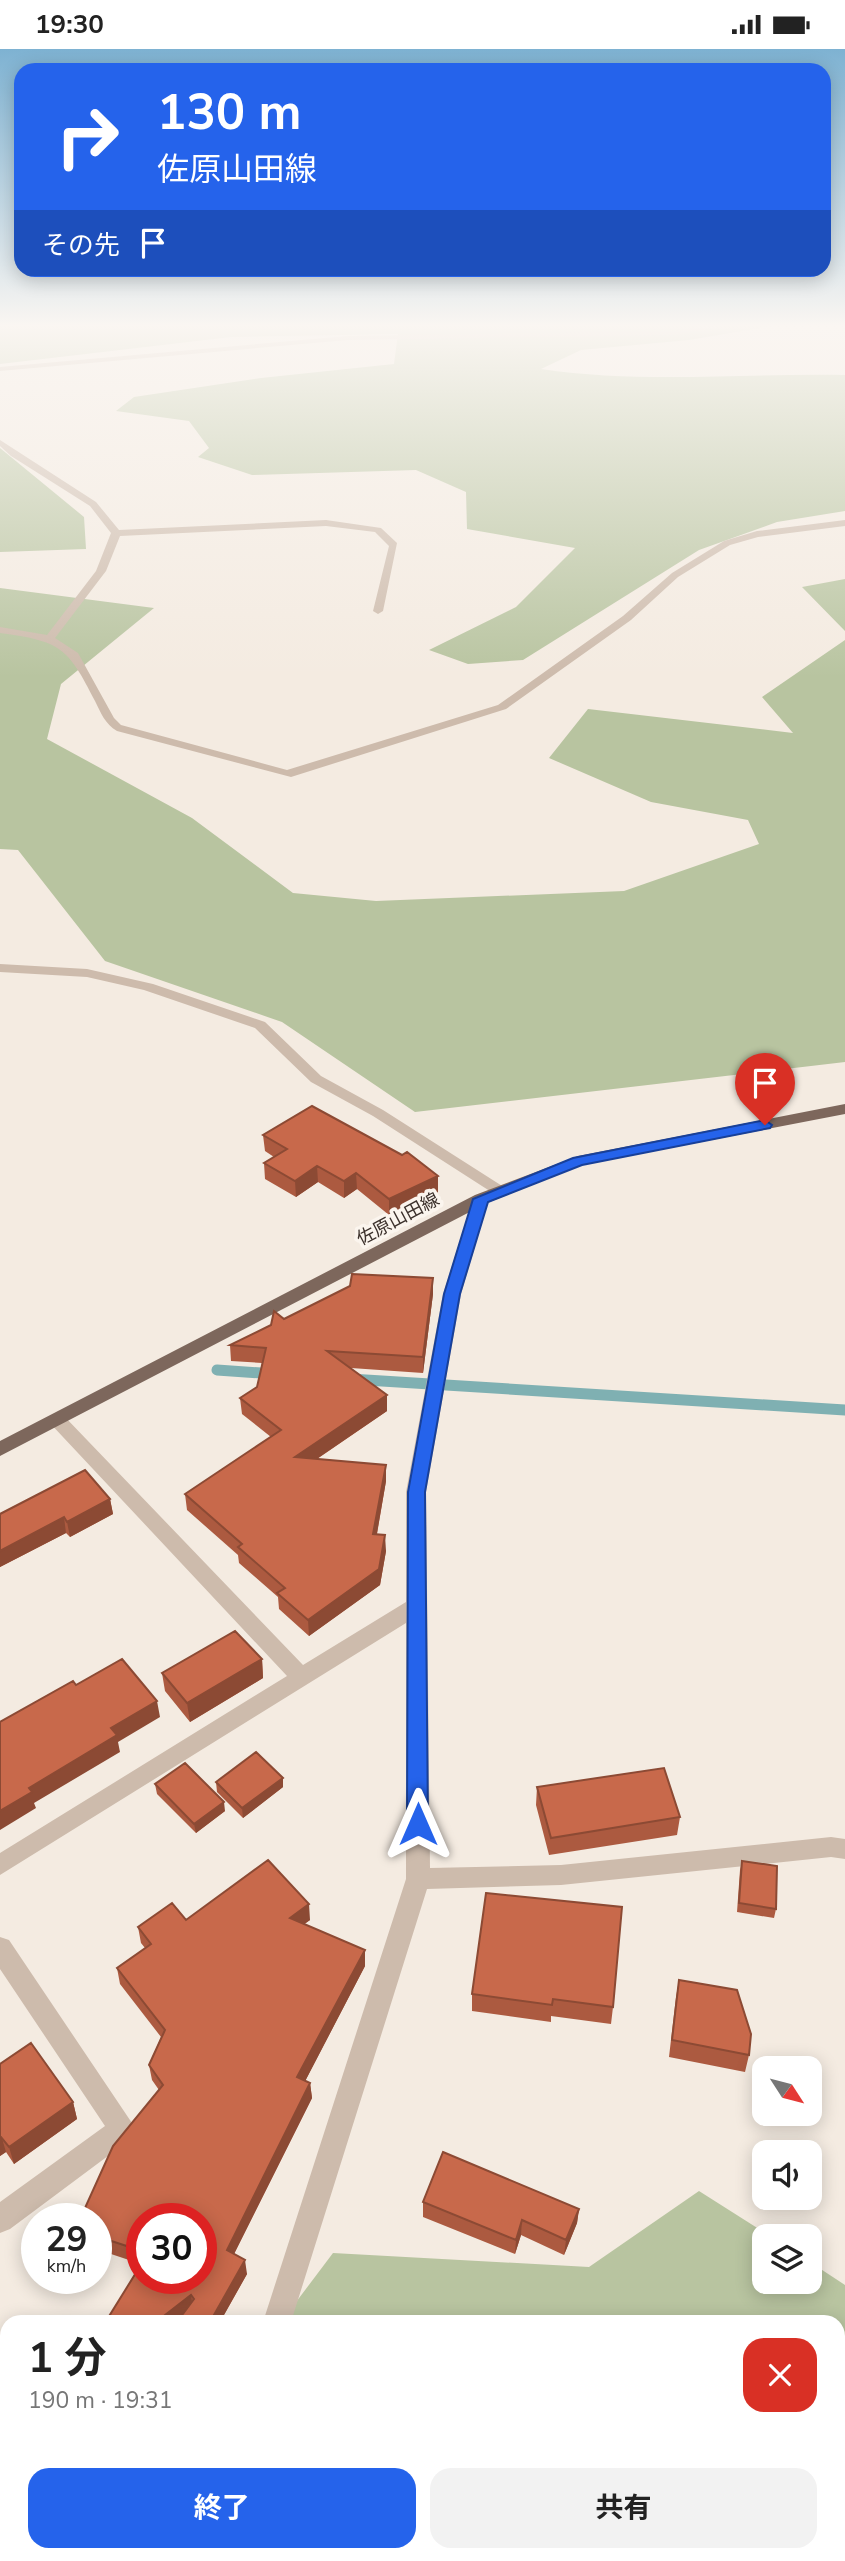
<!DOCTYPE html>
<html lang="ja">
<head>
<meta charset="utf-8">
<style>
  body { margin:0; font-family:"Nunito Sans","Noto Sans JP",sans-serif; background:#f2f2f2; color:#222; height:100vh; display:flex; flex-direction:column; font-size:26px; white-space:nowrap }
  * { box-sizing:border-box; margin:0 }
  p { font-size:23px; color:#767676 }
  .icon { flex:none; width:38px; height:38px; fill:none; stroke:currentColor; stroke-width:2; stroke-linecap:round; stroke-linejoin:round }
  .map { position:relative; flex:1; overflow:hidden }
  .sheet { position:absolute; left:0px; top:2266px; width:845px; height:247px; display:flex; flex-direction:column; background:#fff; border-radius:21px 21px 0 0; box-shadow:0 4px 18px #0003 }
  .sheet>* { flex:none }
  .hud { position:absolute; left:14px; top:14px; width:817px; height:214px; border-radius:21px; box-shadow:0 4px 18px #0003; background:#2563eb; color:#fff; overflow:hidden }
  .needle { width:46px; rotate:126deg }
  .buttons { position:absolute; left:752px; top:2007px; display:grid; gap:14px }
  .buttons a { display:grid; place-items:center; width:70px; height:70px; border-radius:14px; background:#fff; box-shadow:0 4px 18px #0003; font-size:35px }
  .speed { position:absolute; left:21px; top:2154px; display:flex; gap:14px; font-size:35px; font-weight:700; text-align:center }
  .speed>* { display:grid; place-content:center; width:91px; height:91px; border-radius:50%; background:#fff; box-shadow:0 4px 18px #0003; line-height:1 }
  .speed small { font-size:18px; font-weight:400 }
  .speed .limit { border:10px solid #d22; background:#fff; color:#111 }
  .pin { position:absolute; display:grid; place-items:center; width:60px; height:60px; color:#fff; margin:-72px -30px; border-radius:50% 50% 50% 0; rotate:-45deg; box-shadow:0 0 7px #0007 }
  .pin .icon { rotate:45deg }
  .me { position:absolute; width:77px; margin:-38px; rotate:0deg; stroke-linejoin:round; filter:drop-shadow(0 0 5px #0008) }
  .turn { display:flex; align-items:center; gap:24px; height:147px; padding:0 28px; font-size:32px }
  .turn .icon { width:91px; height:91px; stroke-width:2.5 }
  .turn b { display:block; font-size:49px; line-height:60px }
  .then { display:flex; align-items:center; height:66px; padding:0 28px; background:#0003; gap:14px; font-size:26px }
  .round { display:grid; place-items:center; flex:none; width:74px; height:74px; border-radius:21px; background:#f2f2f2 }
  .summary { display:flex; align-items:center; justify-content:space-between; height:119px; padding:0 28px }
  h1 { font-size:42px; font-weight:700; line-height:52px }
  .button { display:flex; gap:14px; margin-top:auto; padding:14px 28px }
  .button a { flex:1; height:80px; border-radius:21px; background:#2563eb; color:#fff; font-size:28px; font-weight:700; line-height:80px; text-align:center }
  .button a+a { background:#f2f2f2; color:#222 }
  .status { display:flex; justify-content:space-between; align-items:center; height:49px; padding:0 35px; background:#fff; direction:ltr }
  .status svg { height:19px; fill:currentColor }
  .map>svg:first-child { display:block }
  .green { fill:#b8c4a0 }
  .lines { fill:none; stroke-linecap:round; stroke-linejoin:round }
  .stream { stroke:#7fb0b2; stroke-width:11 }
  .minor { fill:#cdbbac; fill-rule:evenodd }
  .major { fill:#7d675c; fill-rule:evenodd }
  .wall { fill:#ac5a40; fill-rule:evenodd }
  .shaded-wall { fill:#8c4a34 }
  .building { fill:#c8694b; stroke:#8c4a34; stroke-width:2 }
  .route { fill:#2563eb; stroke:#184099; stroke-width:2 }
  .labels { text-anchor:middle; stroke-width:7; stroke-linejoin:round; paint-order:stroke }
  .street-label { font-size:18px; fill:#3b302b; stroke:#fbf5ee }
</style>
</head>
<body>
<div class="status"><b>19:30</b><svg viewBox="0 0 49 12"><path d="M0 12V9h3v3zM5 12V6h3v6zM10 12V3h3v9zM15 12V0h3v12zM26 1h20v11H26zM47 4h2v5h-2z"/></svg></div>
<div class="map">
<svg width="845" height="2512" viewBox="0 0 845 2512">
  <rect width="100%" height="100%" fill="#f4ebe1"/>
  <path class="green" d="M0 276H777L689 291 581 301 541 320C641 335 744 324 845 326V462L777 473 699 501 523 611 468 615 429 601 516 558 575 499 467 480 466 443 416 421 252 426 198 408 209 399 189 372 116 362 134 348 261 329 394 315 398 285 231 288 0 315Z
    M0 399 84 468 86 500 0 503Z
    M845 530V582L802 538Z
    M0 539 154 559 61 635 47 690 192 769 293 844 376 852 624 842 759 795 748 771 651 753 549 709 588 660 793 684 762 648 845 591V1013L415 1063 282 973 105 912 18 801 0 800Z
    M699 2142 770 2187 765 2188V2233H810V2213L845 2236V2512H822L816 2506H838V2273H281L333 2204 589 2218Z
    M269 2506H362L356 2512H274Z
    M470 2506H596L600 2512H473Z"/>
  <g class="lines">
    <path class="stream" d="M217 1321 276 1325
      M350 1330 845 1361"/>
    <path class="minor" d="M710 276H729L675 286 348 291 0 322V318L348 287 675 282Z
      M0 391 96 453 119 481 326 471 381 479 397 494 383 562 378 565 373 562 389 497 375 483 326 477 120 487 106 522 55 589 78 604 114 669 121 676 287 721 498 656 623 567 672 524 724 492 757 482 845 471V477L758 488 730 496 678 528 631 571 506 660 291 728 117 682C105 675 101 664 95 652 68 598 60 592 0 584V578L47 586 96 522 111 484 90 457 11 407 0 397Z
      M0 915 87 920 153 935 265 973 321 1027 383 1061 510 1142 502 1147 496 1146 373 1067 311 1033 255 979 144 941 87 928 0 923Z
      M481 1145 489 1150 461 1245 426 1443 430 1819 561 1816 831 1788 845 1790V1810L831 1808 561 1836 427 1840 291 2273H263L406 1830V1574L0 1826V1804L287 1627 48 1372 50 1367H64L303 1616 406 1553V1443L443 1245 473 1150Z
      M0 1888 9 1891 136 2080 132 2089 10 2180 0 2184V2153L105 2077 0 1920Z
      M187 2506H217L216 2512H186Z"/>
    <path class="major" d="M845 1055V1065L582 1116 487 1154 0 1407V1392L475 1146 578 1107Z"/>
  </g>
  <path class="wall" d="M263 1086 438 1143 389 1166 357 1140 344 1149 318 1133 296 1148 265 1130 264 1114 274 1108 265 1102Z
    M433 1229V1245L423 1324 351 1319 387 1346V1362L317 1410 386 1432 377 1485 386 1502 380 1536 309 1587 279 1560 278 1548 239 1514 238 1506 187 1461 185 1445 271 1388 242 1365 240 1349 257 1338 262 1314 231 1312 230 1296 284 1270Z
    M110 1450 113 1465 70 1488 66 1484 0 1518V1465Z
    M262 1610 263 1629 190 1673 165 1642 162 1624Z
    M216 1733 283 1738 243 1769 217 1743Z
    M155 1735 225 1762 196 1784 157 1745Z
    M537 1738 680 1768 677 1786 549 1806 536 1756Z
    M742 1812 776 1860 774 1869 737 1863 740 1821Z
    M486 1844 613 1958 611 1975 551 1967V1973L472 1962V1945Z
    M186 1871H310L304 1875 365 1901V1917L305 2032 310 2034 312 2049 234 2205 247 2225 220 2273H109L108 2269 141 2215 96 2200V2170L159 2041 152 2031 149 2016 161 1988 120 1935 117 1919 145 1899 141 1894 138 1878ZM142 2170 201 2230H142Z
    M679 1931 749 2006 745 2023 669 2008 676 1948Z
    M0 2015 73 2053 77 2070 14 2115 6 2103 0 2107Z
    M423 2153 579 2160 577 2174 564 2206 521 2186 515 2205 423 2168Z"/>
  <path class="shaded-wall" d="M317 1117 318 1133 296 1148 295 1132Z
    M356 1124 357 1140 344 1149V1132Z
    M438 1127V1143L389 1166V1150Z
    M433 1229V1245L423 1324V1308Z
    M387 1346V1362L296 1424 295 1408Z
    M386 1416V1432L374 1501 373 1485Z
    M110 1450 113 1465 70 1488 67 1473Z
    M64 1468 66 1484 0 1518V1502Z
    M385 1486 386 1502 380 1536 309 1587 308 1571Z
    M262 1610 263 1629 190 1673 187 1654Z
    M157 1652 160 1668 118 1693 120 1703 34 1754 36 1759 0 1781V1762L29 1739 111 1679Z
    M283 1729V1738L243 1769 242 1759Z
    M224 1753 225 1762 196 1784 194 1775Z
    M309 1855 310 1871 291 1885 290 1869Z
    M365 1901V1917L299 2044 297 2028Z
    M310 2034 312 2049 229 2215 227 2201Z
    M73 2053 77 2070 14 2115 9 2098Z
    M1 2086 6 2103 0 2107V2087Z
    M579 2160 577 2174 564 2206 566 2191Z
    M522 2171 521 2186 515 2205 516 2191Z
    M245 2211 247 2225 220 2273H210Z
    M191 2246 193 2260 176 2273H156Z
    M7 2388V2407L0 2412V2394Z"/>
  <path class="building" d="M312 1057 402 1106 407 1103 438 1127 389 1150 356 1124 344 1132 317 1117 295 1132 264 1114 287 1100 263 1086Z
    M352 1225 433 1229 423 1308 327 1302 387 1346 295 1408 386 1416 373 1485 385 1486 379 1520 308 1571 277 1544 285 1539 238 1498 242 1495 185 1445 281 1381 240 1349 257 1338 266 1299 230 1296 271 1276 274 1262 284 1270 350 1237Z
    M85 1421 110 1450 67 1473 64 1468 0 1502V1465Z
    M235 1582 262 1610 187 1654 162 1624Z
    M122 1610 157 1652 111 1679 117 1686 29 1739 32 1743 0 1762V1673L73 1632 76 1636Z
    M256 1703 283 1729 242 1759 216 1733Z
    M185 1714 224 1753 194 1775 155 1735Z
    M664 1719 680 1768 551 1789 537 1738Z
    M268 1811 309 1855 290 1869 365 1901 297 2028 310 2034 227 2201 245 2211 210 2273H177L194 2250 191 2246 156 2273H115L108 2269 142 2214V2230H201V2170H142V2202L96 2187V2170H80L113 2097 163 2036 149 2016 165 1981 117 1919 151 1895 138 1878 172 1854 186 1871Z
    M742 1812 777 1817 776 1860 739 1854Z
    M486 1844 622 1858 613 1958 553 1950 552 1956 472 1945Z
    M679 1931 737 1941 751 1985 749 2006 672 1991Z
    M31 1994 73 2053 9 2098 0 2087V2015Z
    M443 2103 579 2160 566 2191 522 2171 516 2191 423 2153Z
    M7 2294V2388L0 2394V2299Z
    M692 2506H748L756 2512H689Z"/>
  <linearGradient id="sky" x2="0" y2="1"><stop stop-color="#7eb2d2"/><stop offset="0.44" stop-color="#faf6f2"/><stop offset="1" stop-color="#faf6f2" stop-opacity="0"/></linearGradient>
  <rect width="845" height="628" fill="url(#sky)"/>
  <path class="route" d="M765 1071 772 1076 770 1079 582 1116 488 1153 460 1245 425 1443 428 1775 425 1781 418 1784 410 1781 407 1775 408 1443 444 1245 473 1150 573 1109Z"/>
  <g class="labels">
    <g class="street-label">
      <text transform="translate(398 1170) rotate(-28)" y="6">佐原山田線</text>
    </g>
  </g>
</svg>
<div class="buttons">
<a><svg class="needle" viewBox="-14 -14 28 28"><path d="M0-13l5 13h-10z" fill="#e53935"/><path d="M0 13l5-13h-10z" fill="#767676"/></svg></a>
<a><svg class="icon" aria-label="sound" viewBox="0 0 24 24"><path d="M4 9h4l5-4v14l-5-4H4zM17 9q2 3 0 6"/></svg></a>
<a><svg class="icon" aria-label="layers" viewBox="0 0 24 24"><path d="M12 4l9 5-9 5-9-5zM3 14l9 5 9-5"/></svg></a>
</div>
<div class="speed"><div>29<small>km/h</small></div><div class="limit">30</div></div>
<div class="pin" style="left:765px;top:1076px;background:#d93025"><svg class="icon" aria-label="arrive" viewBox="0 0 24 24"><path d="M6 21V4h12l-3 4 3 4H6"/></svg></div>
<svg class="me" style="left:418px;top:1775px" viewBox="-20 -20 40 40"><path d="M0-17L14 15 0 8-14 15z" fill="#2563eb" stroke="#fff" stroke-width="4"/></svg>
<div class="hud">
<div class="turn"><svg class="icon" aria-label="right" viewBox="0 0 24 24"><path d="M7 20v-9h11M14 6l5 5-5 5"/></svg><div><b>130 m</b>佐原山田線</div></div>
<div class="then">その先<svg class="icon" aria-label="arrive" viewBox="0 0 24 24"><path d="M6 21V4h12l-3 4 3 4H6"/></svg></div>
</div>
<section class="sheet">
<div class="summary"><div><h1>1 分</h1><p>190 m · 19:31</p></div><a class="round" style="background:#d93025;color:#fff"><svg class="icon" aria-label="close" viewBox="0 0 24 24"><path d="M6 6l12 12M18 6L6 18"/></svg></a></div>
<div class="button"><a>終了</a><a>共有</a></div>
</section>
</div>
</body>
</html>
